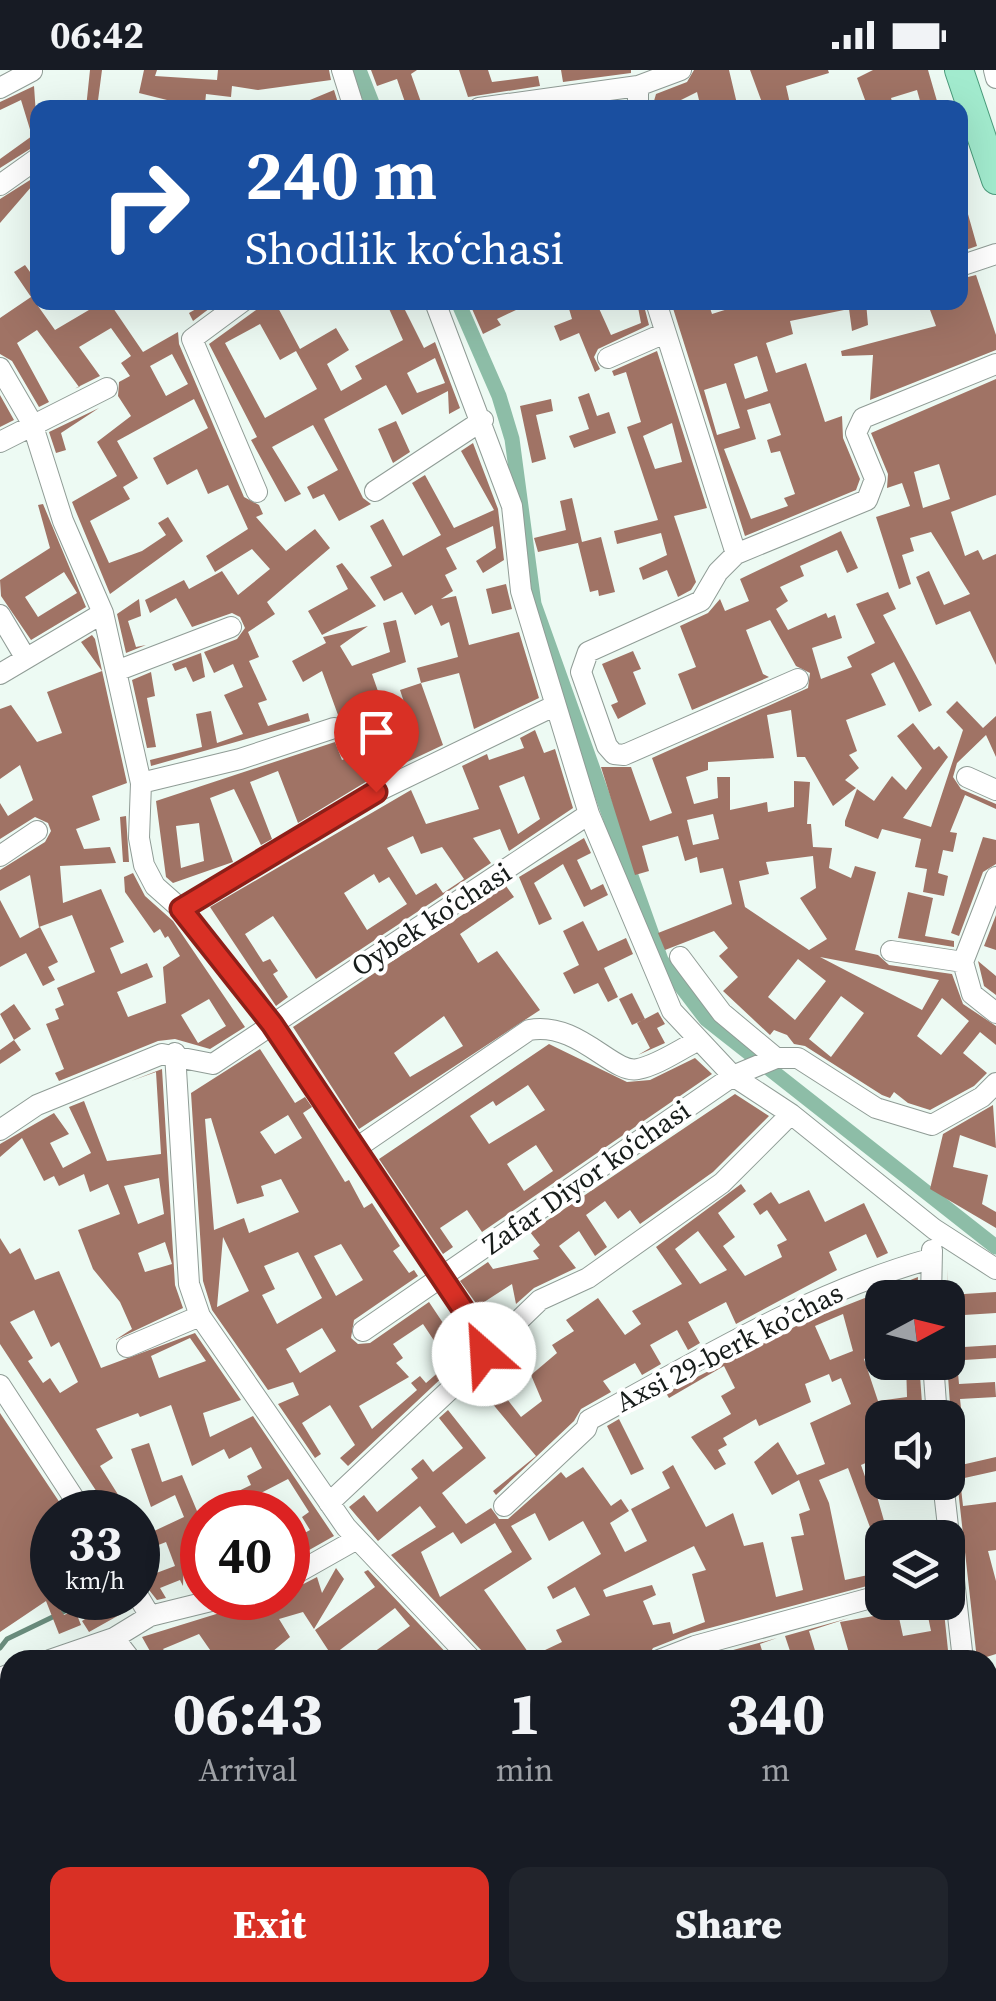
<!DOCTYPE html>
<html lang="en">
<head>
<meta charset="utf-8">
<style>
  body { margin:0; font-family:"Source Serif 4",serif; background:#20242c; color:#f1f3f6; height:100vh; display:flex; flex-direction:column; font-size:38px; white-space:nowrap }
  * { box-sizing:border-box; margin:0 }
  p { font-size:32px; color:#9ea1a6 }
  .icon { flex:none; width:55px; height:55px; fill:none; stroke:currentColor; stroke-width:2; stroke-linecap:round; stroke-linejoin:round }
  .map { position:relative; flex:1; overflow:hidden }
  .details { position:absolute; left:0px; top:1580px; width:998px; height:352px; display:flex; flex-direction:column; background:#171b24; border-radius:30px 30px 0 0; box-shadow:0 10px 40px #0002 }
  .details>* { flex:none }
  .banner { position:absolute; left:30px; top:30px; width:938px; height:210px; border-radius:20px; box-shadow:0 10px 40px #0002; background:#1a4fa0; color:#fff; overflow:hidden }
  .needle { width:65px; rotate:83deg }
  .fabs { position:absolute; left:865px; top:1210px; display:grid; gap:20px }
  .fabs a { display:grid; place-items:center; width:100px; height:100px; border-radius:20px; background:#171b24; box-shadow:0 10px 40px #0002; font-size:50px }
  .speed { position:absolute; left:30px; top:1420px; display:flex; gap:20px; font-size:50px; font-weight:700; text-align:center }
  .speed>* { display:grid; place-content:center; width:130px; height:130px; border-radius:50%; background:#171b24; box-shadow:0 10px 40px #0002; line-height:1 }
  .speed small { font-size:25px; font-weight:400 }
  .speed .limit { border:15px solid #d22; background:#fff; color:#111 }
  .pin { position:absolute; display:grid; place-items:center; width:85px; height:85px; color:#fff; margin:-102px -42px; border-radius:50% 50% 50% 0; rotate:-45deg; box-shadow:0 0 10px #0007 }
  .pin .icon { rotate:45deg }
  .me { position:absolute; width:110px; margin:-55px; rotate:334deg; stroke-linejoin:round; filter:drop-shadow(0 0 8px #0008) }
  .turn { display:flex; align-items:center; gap:35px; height:210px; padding:0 50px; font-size:45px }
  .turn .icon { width:130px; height:130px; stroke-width:2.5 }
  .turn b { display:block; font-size:70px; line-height:85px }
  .eta { display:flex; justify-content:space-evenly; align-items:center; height:170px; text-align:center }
  .eta b { font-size:60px; font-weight:800; line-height:70px }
  .primary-button { display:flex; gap:20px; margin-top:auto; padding:20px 50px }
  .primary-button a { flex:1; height:115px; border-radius:20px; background:#d93025; color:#fff; font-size:40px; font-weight:800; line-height:115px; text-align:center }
  .primary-button a+a { background:#20242c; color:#f1f3f6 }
  .status { display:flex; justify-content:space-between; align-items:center; height:70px; padding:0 50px; background:#171b24; direction:ltr }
  .status svg { height:28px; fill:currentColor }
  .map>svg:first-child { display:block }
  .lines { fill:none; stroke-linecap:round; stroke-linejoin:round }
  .stream { stroke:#6a8d7d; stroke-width:5 }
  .canal { stroke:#8dbda7; stroke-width:15 }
  .building { fill:#a07365; fill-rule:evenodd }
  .minor-casing { stroke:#909c96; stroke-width:22 }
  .major-casing { stroke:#499a7a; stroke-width:30 }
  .minor { stroke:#fff; stroke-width:20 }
  .major { stroke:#a2ebce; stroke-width:28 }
  .route-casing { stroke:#8d1f18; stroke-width:25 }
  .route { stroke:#d93025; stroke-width:18 }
  .labels { text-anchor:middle; stroke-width:8; stroke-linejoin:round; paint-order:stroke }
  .street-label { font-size:28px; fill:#181d1b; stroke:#fff }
</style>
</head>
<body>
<div class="status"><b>06:42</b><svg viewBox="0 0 49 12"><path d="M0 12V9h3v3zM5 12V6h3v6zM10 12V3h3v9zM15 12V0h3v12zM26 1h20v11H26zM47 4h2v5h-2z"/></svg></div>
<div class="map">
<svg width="996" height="1931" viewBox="0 0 996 1931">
  <rect width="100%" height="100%" fill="#edfaf3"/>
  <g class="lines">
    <path class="stream" d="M0 1578 7 1569 92 1528"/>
    <path class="canal" d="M359 0 374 38
      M458 232 499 326 512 369 534 534 661 890 706 949 996 1177"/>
  </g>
  <path class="building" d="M90 0H102L97 38H86Z
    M144 0H157L155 6 217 10 218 0H329L331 10 258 20 232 16 231 27 206 24 205 34 169 38 171 31 139 23Z
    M371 0H417L411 4 422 35 407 38 397 9 377 16Z
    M459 0H488L492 12 538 6 540 16 468 27Z
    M561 0H631V3L563 12Z
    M694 0H729L738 38H701L697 22 665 38H652L656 24 687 12Z
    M750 0H828L829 3 786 16 791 38H764Z
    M873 0H928L939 38H922L917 20 891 28 894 38H868L857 8Z
    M34 16 38 74 0 98V89L32 66 21 30 0 40V32Z
    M334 20 338 33 293 38V37Z
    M38 105V109L0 153V129Z
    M964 130 977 176 960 182V131Z
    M25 195 38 213V236L55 260 94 237 92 232H109L143 282 178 262 179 274 244 427 259 435 263 444 256 447 286 481 315 459 330 478 267 532 275 544 248 562 259 587 249 591 267 630 258 633 268 656 308 643 310 651 151 696 150 690 202 677 196 644 211 641 217 673 243 664 224 625 243 617 233 594 214 603 204 582 237 569 245 558 240 547 232 543 192 557 176 528 150 543 145 530 184 510 189 519 222 501 238 525 270 499 252 479 215 502 206 486 248 459 228 415 208 424 197 399 167 415 153 388 208 358 194 329 117 371 138 408 123 417 130 429 90 451 109 493 142 481 166 465 158 453 168 447 183 471 110 524 72 432 117 406 97 372 131 346 118 326 119 312 130 306 121 293 131 286 111 258 79 277 100 306 74 319 79 317 37 260 17 273 49 332 39 337 12 291 0 284V248L31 227 14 202ZM172 284 188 314 166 326 150 296Z
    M976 205 996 265V280L870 330 873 285 842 286 841 281 936 256 927 232H960V209Z
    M192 232H218L193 251 189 243 196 239Z
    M267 232H275L300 279 336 258 349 280 327 294 341 321 362 309 355 296 403 270 386 232H401L424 278 435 272 460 338 449 344 448 321 402 345 386 315 324 349 363 428 371 434 339 451 324 424 313 429 307 417 338 400 313 355 272 377 301 424 285 432 251 370 257 367 209 274ZM260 254 280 290 296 281 317 319 265 348 225 273ZM435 288 445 313 417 323 407 303Z
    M469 232H533L497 249 501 255 483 264Z
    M567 232H586L588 238 597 234 611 265 641 253 637 232H643L649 255 598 279 594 287 600 299 595 302 579 263 560 271 554 256 572 249Z
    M671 232H708L712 244 750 232H866L868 255 852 261 849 239 790 251 793 264 766 273 776 303 806 293 825 352 842 346 843 368 860 409 856 420 745 466ZM757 286 768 321 745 329 734 294ZM726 313 740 358 717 365 704 320ZM770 333 781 365 767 370 771 383 780 381 795 424 784 428 788 436 751 449 724 379 756 369 747 340Z
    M657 281 707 438 674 446 696 512 691 520 678 527 667 500 643 510 639 498 667 485 661 463 617 474 614 461 658 450 627 357 641 352 626 302 614 306 612 301ZM672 353 682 392 655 399 643 366Z
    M996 309V425L951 442 965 486 978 480 983 490 996 484V595L970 541 936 555 916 507 929 501 944 535 970 524 931 462 910 468 914 481 902 485 911 514 899 519 876 447 910 436 902 413 887 418 888 404 871 363ZM939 394 950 429 923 438 914 402Z
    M589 323 597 346 609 342 616 363 574 378 569 366 589 359 578 327Z
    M0 325 14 350 0 357Z
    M551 329 553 341 536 345 546 389 532 393 520 336Z
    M99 338 61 363 66 380 56 383 49 362Z
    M396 351 410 382 393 393 378 359Z
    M473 373 498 439 504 490 483 503 476 491 496 478 493 456 446 478 457 499 445 505 453 521 441 529 456 526 469 575 519 562 539 628 474 659 459 603 421 613 417 598 458 587 449 552 441 556 432 535 415 545 402 522 384 531 370 507 392 496 370 456 383 449 403 486 441 465 412 413 425 405 454 458 494 440 461 381Z
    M572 428 582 472 538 482 534 468 566 460 560 431Z
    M43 434 86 537 31 570 1 526 0 510 50 478 38 435ZM64 502 77 523 38 547 25 527Z
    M841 461 858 498 847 503 837 480 800 496 804 506 780 517 788 531 776 539 788 560 826 543 828 548 835 545 842 568 812 578 821 609 852 597 847 587 875 573 856 534 888 522 896 539 883 545 932 635 919 642 894 592 871 604 886 635 846 650 857 681 849 685 859 698 845 710 856 718 833 736 805 687H797L791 640 767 645 774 688 708 692V700L686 707 694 734 718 728 717 707H730V740L767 732 768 742 794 737V711L810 712 807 754H811L813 777 832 778 829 798 851 808 855 796 876 802 855 880 878 885 889 895 952 904 963 934 996 956V975L980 962 963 983 987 1003 974 1016 930 1040 908 1033 894 1022 890 1028 882 1025 805 976 794 974 787 965 774 960 770 965 723 921 738 907 719 886 728 878 714 861 665 880 658 863 732 834 723 798 700 803 697 787 685 791 678 766 642 776 649 801 635 805 601 697H631L650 751 672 743 652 688 808 618 810 603 796 596 770 550 746 560 763 604 769 607 692 640 678 604 696 597 680 556 708 543 720 529 725 541 749 531 740 509ZM713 744 719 769 693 775 687 750ZM813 786 816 818 800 828 827 869 809 880 745 837 739 811 769 804 766 792ZM820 887 919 906 939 910 922 940ZM798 889 826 911 795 950 768 927ZM841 926 864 943 831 987 809 969ZM942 928 969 951 941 985 917 966Z
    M601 467 615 522 599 526 598 520 590 522 578 473Z
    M342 493 376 536 322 565 308 541 348 519 336 496Z
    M506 514 512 539 492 544 486 519Z
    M139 529 141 546 128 551 136 577 146 575 126 583 117 544Z
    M396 550 406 592 372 604 380 627 349 638 351 643 338 645 322 601 303 612 292 591 326 573 323 567 368 556 340 576 352 596 390 582 383 553Z
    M92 565 95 569 127 713 92 726 100 750 76 759 84 779 110 777 116 793 60 796 63 833 101 819 124 872 110 878 121 904 147 893 153 907 117 922 128 947 166 933 163 897 180 886 168 866 165 868 160 859 154 863 125 822 124 807 133 803 145 826 173 851 245 957 210 979 175 969 158 971 59 1011 55 1003 64 999 46 954 59 949 55 939 64 935 57 918 95 902 72 845 39 857 30 805 0 821V800L45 772 51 761 48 753 35 747 0 769V733L8 746 33 730 20 695 0 709V639L11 635 37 672 62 663 47 622 102 601 81 572ZM209 929 226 956 198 973 181 945Z
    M633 581 641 599 633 602 646 634 618 649 611 635 618 632 602 594Z
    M201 583 205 607 193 612 186 597 175 601 172 594Z
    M151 602 155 626 147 628 156 677 147 678 132 610Z
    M421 613 443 675 369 710 298 753 278 701 250 712 272 769 261 775 234 719 210 728 233 792 173 813 166 807 156 731 335 672 342 690 370 678 366 672 410 650 400 620ZM199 753 204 791 181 798 176 756Z
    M957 631 983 658 996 646V687L986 665 957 693 953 707 961 719 996 734V739L965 725 950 762 957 763 953 782 943 780 938 803 948 806 944 826 923 822 927 799 915 797 921 769 882 759 878 769 845 756V751L857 719 874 731 892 706 906 720 922 698 897 666 913 653 934 680 939 676 948 687 903 748 931 757 963 660 946 642Z
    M535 660 544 683 555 679 573 738 509 781 500 759 473 768 491 793 316 909 273 846 245 864 263 892 270 889 278 901 273 904 288 927 276 936 210 837 411 720 426 754 479 739 462 696 487 684 489 690 524 678 520 668ZM524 706 540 749 518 764 499 716ZM413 766 421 784 442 777 464 809 443 823 436 813 416 825 387 778ZM374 804 379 813 389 807 407 834 367 860 344 823Z
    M126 746 129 792H123L120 747Z
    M983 767 996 770V794L983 802 959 866 951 863Z
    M584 768 591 783 577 790 591 820 603 814 608 825 584 837 563 794 534 813 552 849 539 855 519 807Z
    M506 816 514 827 460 864 478 893 497 881 540 940 359 1059 293 957ZM444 946 463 976 410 1007 394 983Z
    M908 822 933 828 925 866 954 871V877L898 868Z
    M0 830 20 868 40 857 58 892 48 897 55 910 43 916 26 883 0 897Z
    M996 845V880L984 876Z
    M583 851 598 881 626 868 633 884 604 898 618 927 608 932 598 913 574 924 563 903 579 895 563 861Z
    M978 891 996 906V925L984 916Z
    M632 923 645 949 632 955 619 929Z
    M14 934 31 959 14 970 0 944Z
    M658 942 665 954 657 958 665 973 638 985 650 978 637 953Z
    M14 970 21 980 0 994V980Z
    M549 974 627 1012 650 1010 695 988 712 1004 482 1162 467 1140 440 1158 453 1177 443 1184 379 1089ZM528 1015 545 1040 489 1074 470 1046 493 1031 496 1036ZM536 1075 553 1101 524 1121 507 1094Z
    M260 979 295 1033 305 1027 312 1037 303 1043 345 1112 349 1110 364 1138 372 1133 400 1176 393 1181 409 1203 414 1200 418 1206 354 1250 351 1268 358 1274 370 1273 429 1232 465 1286 348 1396 340 1388 355 1375 330 1335 302 1353 321 1384 315 1388 278 1334 299 1325 293 1312 268 1320 212 1240 203 1211 191 1023ZM288 1045 302 1068 275 1084 260 1062ZM211 1048 237 1134 264 1126 261 1116 281 1109 299 1142 249 1163 244 1148 214 1160 205 1049ZM223 1167 249 1221 217 1237ZM341 1174 363 1210 336 1226 314 1186ZM298 1182 322 1228 277 1254 262 1225 275 1219 264 1196ZM423 1254 449 1293 426 1313 420 1306 411 1313 417 1320 372 1359 359 1336 409 1307 396 1293 403 1288 393 1274ZM322 1258 336 1281 300 1303 286 1279Z
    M162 999 175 1215 183 1238 115 1270 132 1259 120 1232 93 1199 78 1160 120 1144 108 1114 90 1122 84 1104 59 1116 54 1106 44 1111 22 1068 0 1087V1074L54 1043 69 1064 50 1073 63 1098 91 1083 69 1037 84 1031 107 1091 161 1084 156 1002 131 1011ZM159 1108 164 1144 138 1154 124 1116ZM165 1172 172 1194 145 1202 138 1183Z
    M735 1024 769 1046 713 1102 640 1154 630 1140 618 1149 605 1131 586 1145 607 1177 595 1186 579 1161 559 1176 576 1198 534 1218 516 1234 512 1214 478 1236 460 1211 488 1192 493 1199 539 1189 533 1181 540 1175 530 1162Z
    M993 1035 996 1078 960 1065 953 1097 988 1105 982 1134 996 1142V1158L930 1119 943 1064Z
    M741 1114 746 1121 718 1143 735 1167 723 1176 745 1206 782 1187 777 1175 787 1170 767 1140 760 1145 753 1134 771 1122 779 1134 809 1120 825 1152 864 1133 888 1183 877 1188 866 1164 829 1182 837 1200 736 1254 726 1232 688 1252 700 1273 688 1280 677 1260 650 1275 661 1294 642 1305 635 1293 603 1311 611 1322 581 1339 574 1351 496 1425 493 1421 536 1386 476 1314 487 1303 521 1347 542 1331 531 1305 557 1283 552 1275 574 1261 566 1250 598 1228 625 1265 641 1254 632 1241 682 1214 656 1177ZM698 1161 727 1200 700 1214 675 1179Z
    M0 1168 10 1184 20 1178 35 1210 59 1201 101 1298 195 1263 241 1330 203 1343 210 1367 253 1346 334 1466 288 1492V1472L310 1460 302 1447 309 1442 288 1409 259 1424 266 1442H202V1455L197 1457 200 1466 192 1469 197 1482 184 1487 183 1516 180 1510 160 1518 166 1528 157 1530 138 1506 148 1499 151 1505 175 1496 166 1472 138 1483V1438L152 1462 184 1447 175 1425 151 1437 131 1379 149 1373 162 1412 182 1405 197 1441 251 1415 247 1406 262 1398 251 1377 229 1389 224 1379 192 1396 171 1335 140 1347 138 1343 96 1359 113 1388 100 1396 129 1442H110L0 1274ZM34 1240 51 1277 59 1272 78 1312 60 1323 50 1308 43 1313 28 1291 33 1288 10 1252ZM190 1268 206 1291 159 1308 151 1286Z
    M947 1199 948 1225 996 1222V1243L948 1246Z
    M918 1207 917 1228H900L899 1219 870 1229 875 1250 882 1248V1272L875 1274 876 1284 864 1289 878 1331 907 1327 906 1292H919L923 1347 882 1348V1386L861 1395 869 1418 874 1416 889 1468H874L848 1398 819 1410 829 1433 845 1510 882 1502V1512L691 1563 653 1578 646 1590H524L562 1572 556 1560 590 1545 575 1517 553 1529 547 1517 601 1484 583 1451 549 1471 535 1443 511 1456 532 1489 484 1520 528 1582 517 1590H485L482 1581 391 1485 436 1457 420 1436 378 1471 349 1437 364 1425 377 1442 418 1408 411 1399 423 1389 433 1402 463 1378 439 1348 448 1340 486 1388 442 1423 466 1454 491 1438 499 1449H508L561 1402 566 1408 583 1397 611 1436 621 1429 629 1441 610 1453 625 1482 647 1471 631 1439 670 1418 662 1402 673 1395 706 1457 733 1443 744 1476 763 1472 776 1527 803 1520 791 1467 804 1465 799 1444 810 1440 799 1410 772 1425 754 1392 778 1372 797 1405 825 1394 810 1353 851 1334 841 1308 832 1312 829 1304 805 1314 811 1332 759 1356 756 1349 723 1368 727 1375 718 1380 726 1394 715 1400 691 1367 731 1344 721 1326 735 1318 724 1296 669 1328 666 1323 804 1252ZM843 1244 853 1281 830 1290 815 1256ZM495 1453 512 1482 440 1527 421 1482 453 1462 461 1474ZM694 1476 706 1500 692 1504 705 1552 673 1564 670 1552 653 1555 643 1531 656 1525 652 1515 606 1527 603 1520Z
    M996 1275V1288L948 1291V1278Z
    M947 1292H957L959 1314 995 1312 996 1327 960 1329 961 1338H952L951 1348Z
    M0 1343 66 1442H52V1528L64 1545 75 1540 81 1555 59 1564 46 1531 0 1562Z
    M619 1349 644 1399 631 1405 607 1356Z
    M996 1387V1401L960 1409 963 1436 996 1432V1480L988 1481 996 1511V1584L977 1590 957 1410 948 1398Z
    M934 1454 935 1468H900V1465Z
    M336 1498 344 1509 314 1559 303 1542 279 1549 290 1567 266 1587 264 1583 246 1590H217L199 1564 163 1579 171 1590H155L142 1567 226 1541 249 1528H288V1522L317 1507 322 1523Z
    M368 1500 453 1590H363L410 1556 395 1538 332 1586 315 1560 375 1517 364 1502Z
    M117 1528H124L130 1539 89 1562 82 1551Z
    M893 1532H922L923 1538 898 1543 903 1566 931 1561 925 1532H943L949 1590H882L881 1584 851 1590 840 1552 885 1544 884 1539Z
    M849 1548 809 1561 818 1590H793L785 1566Z
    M777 1568 760 1574 765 1590H697Z"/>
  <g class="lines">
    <g class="minor-casing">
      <path id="minor" d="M342 0 354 38
        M994 0 996 8
        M0 18 32 1
        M479 38 638 16 681 0
        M638 38V16
        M0 115 38 88
        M960 196 996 184
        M242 232 192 269 257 422
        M435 232 512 436 521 521 589 744 672 941 733 1006 791 1044 934 1159 996 1199
        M656 232 736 484
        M608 288 665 263
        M0 298 32 353 63 451 103 543 141 713 139 768 144 795 155 816 181 839 272 953 481 1266 484 1284 474 1297 329 1433
        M0 372 107 318
        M375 421 483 350
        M0 545 25 587
        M119 600 231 557
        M0 604 103 543
        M798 609 624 685 614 684 607 676 581 602 588 582 701 531 718 502 736 484 867 430 875 409 856 363 863 348 996 294
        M967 707 996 720
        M141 713 240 689 334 658
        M0 786 37 761
        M996 807 963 892 972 924 996 943
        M181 839 376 722 554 636
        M891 881 963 892
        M680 887 722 943 776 988
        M175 983 189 1214 200 1246 346 1457 472 1590
        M0 1060 37 1035 162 984 213 994 589 744
        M355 1079 529 960C579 951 613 1005 638 999 658 995 679 980 697 971
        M931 1228 932 1180
        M363 1261 733 1006 776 988H798L876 1038 932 1055 982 1027 996 1013
        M127 1277 200 1246
        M484 1284 540 1230 588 1208 722 1113 791 1044
        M933 1292 937 1348
        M0 1315 83 1442
        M943 1412 963 1590
        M504 1436 586 1359 589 1350C700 1290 808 1223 930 1189
        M288 1508 357 1469
        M138 1526 150 1546
        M114 1568 131 1590
        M50 1590 114 1568 150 1546 223 1528
        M659 1590 695 1576 882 1525
        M0 1608 10 1604
        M0 1662 10 1675
        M988 1771 996 1805
        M988 1846 996 1843
        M367 1922 372 1931
        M481 1922 485 1931
        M923 1922 924 1931
        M662 1929 663 1931
        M22 1931 35 1922"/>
    </g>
    <g class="major-casing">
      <path id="major" d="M959 0 996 110"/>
    </g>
    <use href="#minor" class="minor"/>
    <use href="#major" class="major"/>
  </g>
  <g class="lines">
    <g class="route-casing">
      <path id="route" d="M376 722 181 839 272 954 481 1266 484 1284"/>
    </g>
    <use href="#route" class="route"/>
  </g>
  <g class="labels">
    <g class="street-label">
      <text transform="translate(431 849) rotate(-33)" y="10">Oybek koʻchasi</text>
      <text transform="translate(586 1107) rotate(-35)" y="10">Zafar Diyor koʻchasi</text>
      <text transform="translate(729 1277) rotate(-27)" y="10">Аxsi 29-berk koʼchas</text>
    </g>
  </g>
</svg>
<div class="fabs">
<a><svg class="needle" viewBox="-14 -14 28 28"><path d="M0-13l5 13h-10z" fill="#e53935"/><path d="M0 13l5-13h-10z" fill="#9ea1a6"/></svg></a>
<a><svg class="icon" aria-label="sound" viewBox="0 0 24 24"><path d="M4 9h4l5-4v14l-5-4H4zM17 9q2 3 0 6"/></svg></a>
<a><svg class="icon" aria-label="layers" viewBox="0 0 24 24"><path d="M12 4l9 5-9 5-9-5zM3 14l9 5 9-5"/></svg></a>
</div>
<div class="speed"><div>33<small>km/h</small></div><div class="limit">40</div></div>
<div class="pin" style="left:376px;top:722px;background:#d93025"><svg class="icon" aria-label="arrive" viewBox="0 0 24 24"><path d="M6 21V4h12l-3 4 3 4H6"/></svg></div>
<svg class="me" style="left:484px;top:1284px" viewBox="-20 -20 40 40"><circle r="19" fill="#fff"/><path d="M0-13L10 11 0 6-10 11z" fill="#d93025"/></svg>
<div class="banner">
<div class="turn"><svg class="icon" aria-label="right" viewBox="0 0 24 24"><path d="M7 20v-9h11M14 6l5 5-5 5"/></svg><div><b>240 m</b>Shodlik ko‘chasi</div></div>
</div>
<section class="details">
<div class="eta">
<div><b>06:43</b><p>Arrival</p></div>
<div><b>1</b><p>min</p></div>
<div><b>340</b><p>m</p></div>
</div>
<div class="primary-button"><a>Exit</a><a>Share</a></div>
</section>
</div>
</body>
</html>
